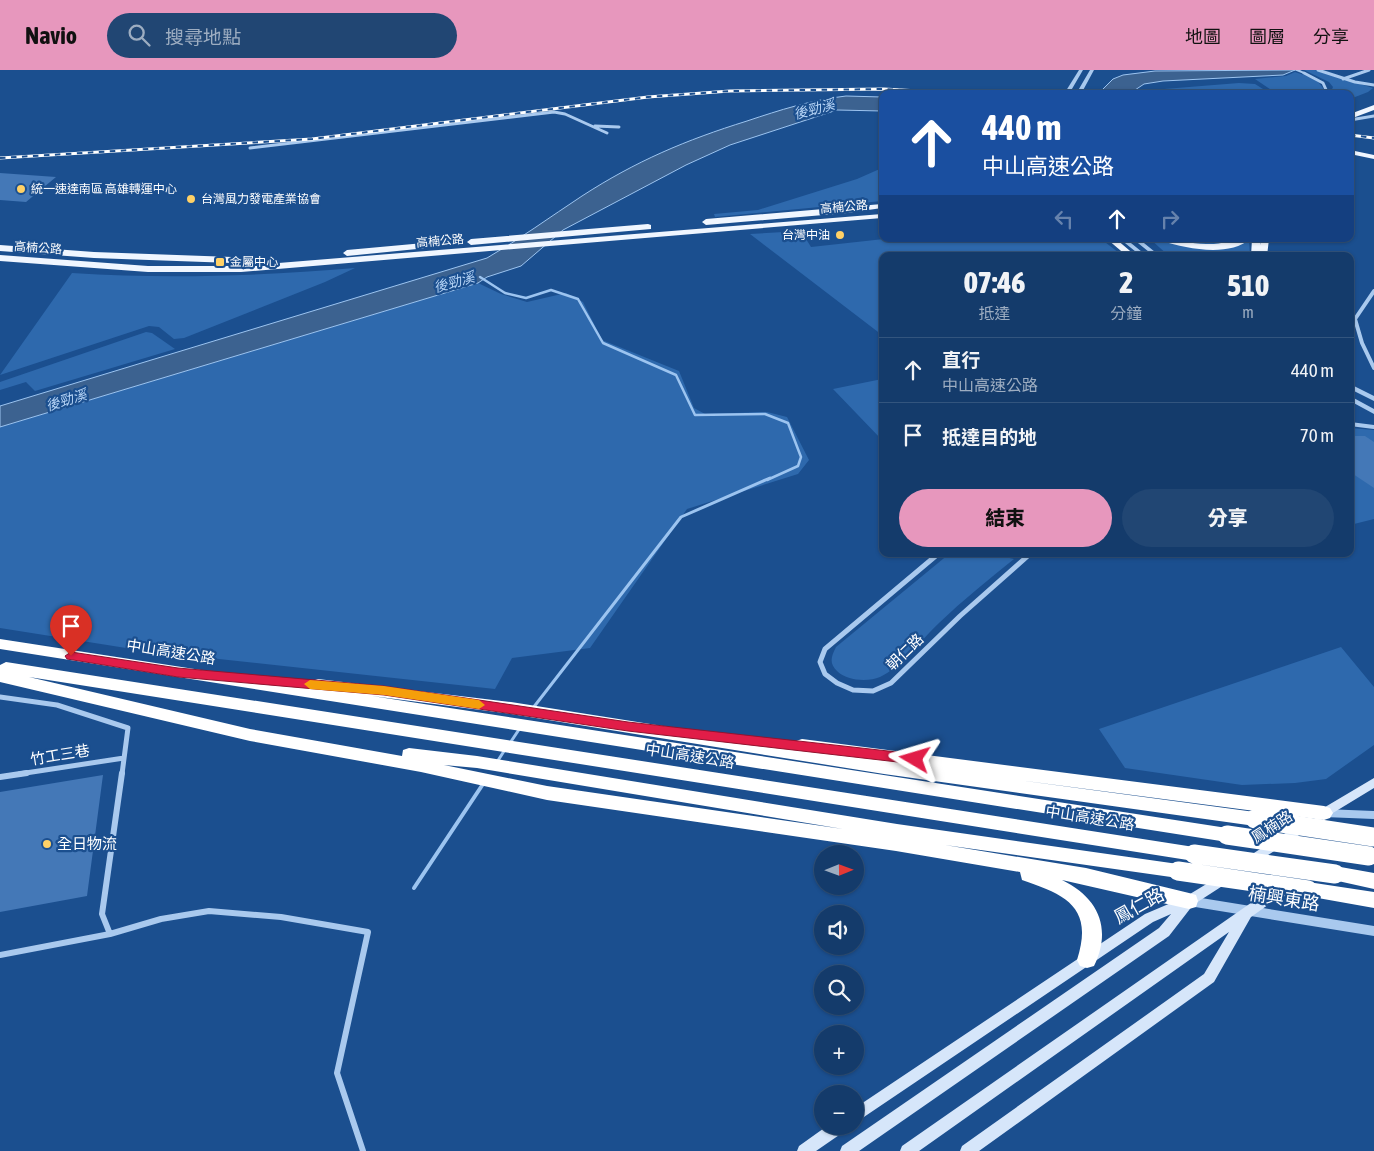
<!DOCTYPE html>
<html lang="zh-TW">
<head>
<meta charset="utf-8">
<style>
  body { margin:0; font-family:"Asap Condensed","Noto Sans TC",sans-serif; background:#214673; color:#f1f3f6; height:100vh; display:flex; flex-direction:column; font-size:19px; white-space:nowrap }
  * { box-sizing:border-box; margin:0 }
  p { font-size:16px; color:#9dadc1 }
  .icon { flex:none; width:28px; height:28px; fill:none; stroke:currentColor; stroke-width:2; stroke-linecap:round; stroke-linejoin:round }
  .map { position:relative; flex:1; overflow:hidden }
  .panel { position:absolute; left:879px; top:182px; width:475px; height:305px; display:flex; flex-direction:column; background:#143b6b; border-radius:10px; box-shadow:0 1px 4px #0004,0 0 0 1px #33557e }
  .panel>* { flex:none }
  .guide { position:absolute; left:879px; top:20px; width:475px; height:152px; border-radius:10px; box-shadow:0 1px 4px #0004,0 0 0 1px #33557e; background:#1a4fa0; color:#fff; overflow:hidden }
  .needle { width:32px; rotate:89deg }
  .fabs { position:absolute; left:814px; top:775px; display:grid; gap:10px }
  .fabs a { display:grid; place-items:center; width:50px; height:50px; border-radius:50%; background:#143b6b; box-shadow:0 1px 4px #0004,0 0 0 1px #33557e; font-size:25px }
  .pin { position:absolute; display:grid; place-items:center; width:42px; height:42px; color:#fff; margin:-51px -21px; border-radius:50% 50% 50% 0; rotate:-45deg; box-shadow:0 0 5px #0007 }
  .pin .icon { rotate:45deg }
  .me { position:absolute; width:55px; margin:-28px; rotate:277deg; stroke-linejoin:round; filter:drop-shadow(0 0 4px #0008) }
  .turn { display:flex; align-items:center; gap:18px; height:105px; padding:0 20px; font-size:22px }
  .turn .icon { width:65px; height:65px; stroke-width:2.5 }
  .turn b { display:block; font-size:35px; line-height:42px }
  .lanes { display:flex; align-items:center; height:48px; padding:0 20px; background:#0003; justify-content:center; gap:25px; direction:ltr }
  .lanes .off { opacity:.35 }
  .eta { display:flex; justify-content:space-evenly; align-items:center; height:85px; text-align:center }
  .eta b { font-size:30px; font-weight:800; line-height:35px }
  .button { display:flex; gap:10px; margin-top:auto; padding:10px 20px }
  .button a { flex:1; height:58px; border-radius:30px; background:#e797bd; color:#111; font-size:20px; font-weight:800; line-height:58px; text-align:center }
  .button a+a { background:#214673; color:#f1f3f6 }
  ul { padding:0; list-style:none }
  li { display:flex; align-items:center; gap:15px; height:65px; padding:0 20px; border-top:1px solid #33557e }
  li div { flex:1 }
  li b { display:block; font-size:19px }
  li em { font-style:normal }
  header { display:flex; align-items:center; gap:30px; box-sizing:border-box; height:70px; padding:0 25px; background:#e797bd; color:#111 }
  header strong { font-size:24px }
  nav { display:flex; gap:28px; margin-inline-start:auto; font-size:18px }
  .search { width:350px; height:45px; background:#214673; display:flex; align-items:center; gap:12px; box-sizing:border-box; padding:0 18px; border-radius:28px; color:#9dadc1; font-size:19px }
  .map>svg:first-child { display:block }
  .green { fill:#2e69ad }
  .water { fill:#3c6290; stroke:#9cc4f0 }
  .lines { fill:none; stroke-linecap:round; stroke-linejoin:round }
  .stream-far2 { stroke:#9cc4f0; stroke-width:2.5 }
  .stream-far1 { stroke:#9cc4f0; stroke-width:3 }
  .stream { stroke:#9cc4f0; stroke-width:4 }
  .building { fill:#4478b7 }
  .minor-far3 { stroke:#a9c9ee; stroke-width:3 }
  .minor-far2 { stroke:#a9c9ee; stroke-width:4 }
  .minor-far1 { stroke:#a9c9ee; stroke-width:5 }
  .minor { stroke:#a9c9ee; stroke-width:6 }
  .tertiary { fill:#a9c9ee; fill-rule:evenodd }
  .secondary { fill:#d6e6fa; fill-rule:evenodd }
  .primary { fill:#f0f6ff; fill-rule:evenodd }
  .motorway { fill:#fff; fill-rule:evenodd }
  .rail-casing { stroke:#fff; stroke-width:3 }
  .rail { stroke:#1b4f8f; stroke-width:2; stroke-dasharray:5.5; stroke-linecap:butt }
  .motorway-bridge { stroke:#fff; stroke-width:19 }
  .route { fill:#e11d48; stroke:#92132f }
  .slow { fill:#f59e0b }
  .poi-dot { fill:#ffd166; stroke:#1b4f8f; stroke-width:2 }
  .labels { text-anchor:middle; stroke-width:4.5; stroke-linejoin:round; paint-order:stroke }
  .far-poi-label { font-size:12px; fill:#fff; stroke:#1b4f8f; text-anchor:start }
  .far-street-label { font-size:12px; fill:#fff; stroke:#1b4f8f }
  .far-water-label { font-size:14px; font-style:italic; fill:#b5d3f5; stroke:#1b4f8f }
  .street-label { font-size:15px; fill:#fff; stroke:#1b4f8f }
  .poi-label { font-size:15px; fill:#fff; stroke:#1b4f8f; text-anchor:start }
  .near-street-label { font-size:18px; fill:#fff; stroke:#1b4f8f }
</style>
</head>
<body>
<header>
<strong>Navio</strong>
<div class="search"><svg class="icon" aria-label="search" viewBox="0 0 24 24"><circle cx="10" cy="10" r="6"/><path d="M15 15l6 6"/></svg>搜尋地點</div>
<nav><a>地圖</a><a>圖層</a><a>分享</a></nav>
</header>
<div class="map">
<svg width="1374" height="1081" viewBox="0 0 1374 1081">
  <rect width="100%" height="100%" fill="#1b4f8f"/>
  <path class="green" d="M1304 0H1315L1373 18 1368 22 1350 29V24H1330L1333 17 1329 12Z
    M1295 2 1316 9 1326 22 1325 24H1277L1255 9 1286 6Z
    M1239 13 1255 14 1271 24H1144L1164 19Z
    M882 98V131L715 147 714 144 758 140 857 109Z
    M801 161 811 177 884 169H1101L1123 186H882V265L750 164Z
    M1150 169H1249L1250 186H1169Z
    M355 198 325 212 184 268 174 269 159 257 149 256 0 305 72 203C167 209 260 206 355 198Z
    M478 213 501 224 527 232 566 223 583 232 602 270 679 301 694 338 705 344 767 342 787 347 809 390 798 404 687 439 590 578 512 588 495 619 145 581 0 558V357Z
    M146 262 152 263 175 279 35 321 26 312 0 320V312Z
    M882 309V370L833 319Z
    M1350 358 1374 360V449L1350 455Z
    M949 484H992L1014 489C989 509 963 530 939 553 923 568 900 598 880 607 868 612 847 611 837 601 829 593 831 587 836 577Z
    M1341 577 1374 617V675L1326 709 1295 713 1242 715 1125 698 1099 659Z"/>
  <path class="water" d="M1295 0 1283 5 1163 11 1144 14 1129 24H1098L1113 9 1123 5 1155 1Z
    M846 26 882 27V41L837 40 730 75 686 95 563 160 521 196 487 207 478 213 0 357V336L487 188C520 169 550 147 582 126 636 91 686 70 747 51 780 40 811 30 846 26Z"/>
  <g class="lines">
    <path class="stream-far2" d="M480 207 505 223 526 228 551 220 578 229 603 273 676 305 695 345 765 344 788 353 801 387 798 396 767 410"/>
    <path class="stream-far1" d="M533 638 681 447 770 408
      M510 673 520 658
      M497 692 506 678"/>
    <path class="stream" d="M414 818 483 714"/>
  </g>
  <path class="building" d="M0 103 56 107 26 132 0 130Z
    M1350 366H1365L1374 372V418L1350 402Z
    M103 705 87 826 0 842V722Z"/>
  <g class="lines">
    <path class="minor-far3" d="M1318 0 1355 12 1374 15
      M1304 3 1323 13 1328 24
      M1343 9 1369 0
      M1350 50 1374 46
      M595 56 619 57
      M250 78 554 42 565 44 607 63"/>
    <path class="minor-far2" d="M1355 249 1362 273 1374 298
      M1350 262 1355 249 1374 221
      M1350 354 1374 357"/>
    <path class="minor-far1" d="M938 484 825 579 820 592 825 604 837 613 853 620 873 621 891 613 960 546 1030 484
      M1013 484 1026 486
      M0 627 57 635 128 658 122 704
      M19 704 124 688"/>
    <path class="minor" d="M122 703 102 844 110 864 161 849 209 841 281 847 368 862 337 1003 363 1081
      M0 707 27 703
      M0 885 110 864"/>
    <path class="tertiary" d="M1079 0H1083L1069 24H1064Z
      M1090 0H1094L1081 24H1076Z
      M1294 0H1300L1306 3 1304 4Z
      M1120 169H1126L1147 186H1141Z
      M1133 169H1139L1160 186H1154Z
      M1350 314 1374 326V331L1350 319Z
      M1350 326 1374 339V344L1350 331Z
      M1324 739 1374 741V749L1324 747 1320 746 1319 743 1320 740Z
      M1189 826 1374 856V866L1189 836 1185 834 1184 831 1185 828Z"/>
    <path class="secondary" d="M1374 708V718L1323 749 1319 751 1315 749 1313 746 1315 743Z
      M1303 752 1307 754 1309 757 1307 760 1254 794 1250 796 1246 794 1244 791 1246 788Z
      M1223 804 1227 805 1229 809 1227 813 1193 835 1169 866 859 1081H840L842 1076 1159 858 1171 844 1153 852 855 1053V1038L1145 844 1185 827Z
      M1282 813 1286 814 1288 818 1286 822 1251 847 1214 912 979 1081H960L962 1076 1204 904 1229 862 919 1081H900L902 1076 1278 814Z
      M827 1056H847L845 1061 816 1081H797L799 1076Z"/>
    <path class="primary" d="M1374 35V40L1350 49V44Z
      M1350 80 1374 85V89L1350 84Z
      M882 134V138L847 143 706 155 702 152 706 149Z
      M882 144V148L241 202H148L0 191V185L148 196H241Z
      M648 154 651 155V159L471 175 467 172 471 169Z
      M1107 169H1116L1136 186H1127Z
      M1162 169C1177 169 1191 174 1206 174 1221 175 1236 168 1250 169 1230 187 1186 179 1163 171Z
      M1252 169H1260V175L1261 169H1269L1267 186H1251Z
      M424 173 428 176 427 178 347 186 343 183 347 180Z
      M0 175 94 182 232 187 236 190 232 193 94 188 0 181Z"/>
    <path class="motorway" d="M0 569 311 617 312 611 318 609 511 632 795 677 796 671 802 669 1324 736 1330 738 1333 743 1330 748 1324 750 1018 710 1255 742 1261 744 1264 749 1261 754 1255 756 884 704 511 644 372 626 1227 758 1233 760 1236 765 1233 770 1227 772 0 579Z
      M6 592 1194 777 1200 779 1203 784 1200 789 1194 791 29 607 250 659 402 686 403 680 409 678 477 686 897 754 1178 794 1184 796 1187 801 1184 806 1178 808 945 775 1086 798 1189 823 1196 825 1198 831 1196 837 1189 839 1062 810C1099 828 1112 859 1094 896L1087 898 1080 896 1077 890C1094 837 1066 825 1022 810L1020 802 896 781 547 730 421 702 250 671 0 612V595ZM444 695 477 698 843 759 547 716Z
      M1335 796 1374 803V819L1329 809 1326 804 1329 799Z
      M1308 812 1374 822V838L1301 825 1299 820 1301 815Z"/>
    <g class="rail-casing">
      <path id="rail" d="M1350 65 1374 68
        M0 88 312 69 648 27 730 21 884 19 971 24"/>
    </g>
    <use href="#rail" class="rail"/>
    <path class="motorway-bridge" d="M1255 749 1374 767
      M1227 765 1369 786
      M1194 784 1335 804
      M1178 801 1308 820"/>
  </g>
  <path class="route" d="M71 582 178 598 384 616 628 652 915 684 922 689 915 694 628 661 384 625 178 607 67 589 65 586Z"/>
  <path class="slow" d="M310 610 384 616 479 630 485 635 479 639 384 625 310 619 304 614Z"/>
  <g class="poi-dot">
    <circle cx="21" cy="119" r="5"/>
    <circle cx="191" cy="129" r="5"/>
    <circle cx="840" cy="165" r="5"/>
    <rect x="215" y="187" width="10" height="10" rx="2.5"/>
    <circle cx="47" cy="774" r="5"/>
  </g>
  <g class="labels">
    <g class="far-poi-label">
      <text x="31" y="123">統一速達南區 高雄轉運中心</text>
      <text x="201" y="133">台灣風力發電產業協會</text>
      <text x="830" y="169" text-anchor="end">台灣中油</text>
      <text x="230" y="196">金屬中心</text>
    </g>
    <g class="far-street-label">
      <text transform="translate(844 137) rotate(-5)" y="4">高楠公路</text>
      <text transform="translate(440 171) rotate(-5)" y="4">高楠公路</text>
      <text transform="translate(38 178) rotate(4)" y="4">高楠公路</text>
    </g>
    <g class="far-water-label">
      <text transform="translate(814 39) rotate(-15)" y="5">後勁溪</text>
      <text transform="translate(454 212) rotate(-16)" y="5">後勁溪</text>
      <text transform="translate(66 330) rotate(-17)" y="5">後勁溪</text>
    </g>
    <g class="street-label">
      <text transform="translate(171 582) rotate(9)" y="5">中山高速公路</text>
      <text transform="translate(905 582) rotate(-44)" y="5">朝仁路</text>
      <text transform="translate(60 685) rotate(-9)" y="5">竹工三巷</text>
      <text transform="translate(690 686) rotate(9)" y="5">中山高速公路</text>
      <text transform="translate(1090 748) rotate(9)" y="5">中山高速公路</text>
      <text transform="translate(1272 757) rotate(-33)" y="5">鳳楠路</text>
    </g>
    <g class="poi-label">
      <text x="57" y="779">全日物流</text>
    </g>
    <g class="near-street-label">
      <text transform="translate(1284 829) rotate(9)" y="6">楠興東路</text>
      <text transform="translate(1139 836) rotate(-29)" y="6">鳳仁路</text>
    </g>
  </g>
</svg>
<div class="fabs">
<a><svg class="needle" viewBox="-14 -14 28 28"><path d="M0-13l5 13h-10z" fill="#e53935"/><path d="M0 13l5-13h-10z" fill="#9dadc1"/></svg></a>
<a><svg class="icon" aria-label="sound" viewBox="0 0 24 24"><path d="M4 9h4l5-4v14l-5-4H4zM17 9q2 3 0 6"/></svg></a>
<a><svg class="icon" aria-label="search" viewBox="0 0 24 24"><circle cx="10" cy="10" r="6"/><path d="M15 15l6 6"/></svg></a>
<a>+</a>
<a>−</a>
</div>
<div class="pin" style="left:71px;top:586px;background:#d93025"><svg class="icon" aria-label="arrive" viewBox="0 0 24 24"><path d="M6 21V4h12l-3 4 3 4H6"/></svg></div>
<svg class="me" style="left:915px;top:689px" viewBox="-20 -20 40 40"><path d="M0-17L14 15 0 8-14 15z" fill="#e11d48" stroke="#fff" stroke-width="4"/></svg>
<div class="guide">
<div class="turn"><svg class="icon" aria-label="ahead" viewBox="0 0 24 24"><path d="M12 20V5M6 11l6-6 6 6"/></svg><div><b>440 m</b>中山高速公路</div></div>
<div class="lanes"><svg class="icon off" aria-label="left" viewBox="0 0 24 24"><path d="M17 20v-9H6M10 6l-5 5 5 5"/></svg><svg class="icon" aria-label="ahead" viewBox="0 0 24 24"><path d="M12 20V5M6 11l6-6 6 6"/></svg><svg class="icon off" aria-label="right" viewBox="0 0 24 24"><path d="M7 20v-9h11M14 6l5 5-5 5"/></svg></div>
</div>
<section class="panel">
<div class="eta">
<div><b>07:46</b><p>抵達</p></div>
<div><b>2</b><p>分鐘</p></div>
<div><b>510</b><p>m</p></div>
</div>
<ul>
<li><svg class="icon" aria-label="ahead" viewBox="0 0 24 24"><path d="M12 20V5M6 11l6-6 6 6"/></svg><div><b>直行</b><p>中山高速公路</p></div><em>440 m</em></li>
<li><svg class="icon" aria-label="arrive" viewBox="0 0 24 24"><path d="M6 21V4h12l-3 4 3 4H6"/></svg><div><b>抵達目的地</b></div><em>70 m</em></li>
</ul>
<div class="button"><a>結束</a><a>分享</a></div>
</section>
</div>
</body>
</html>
